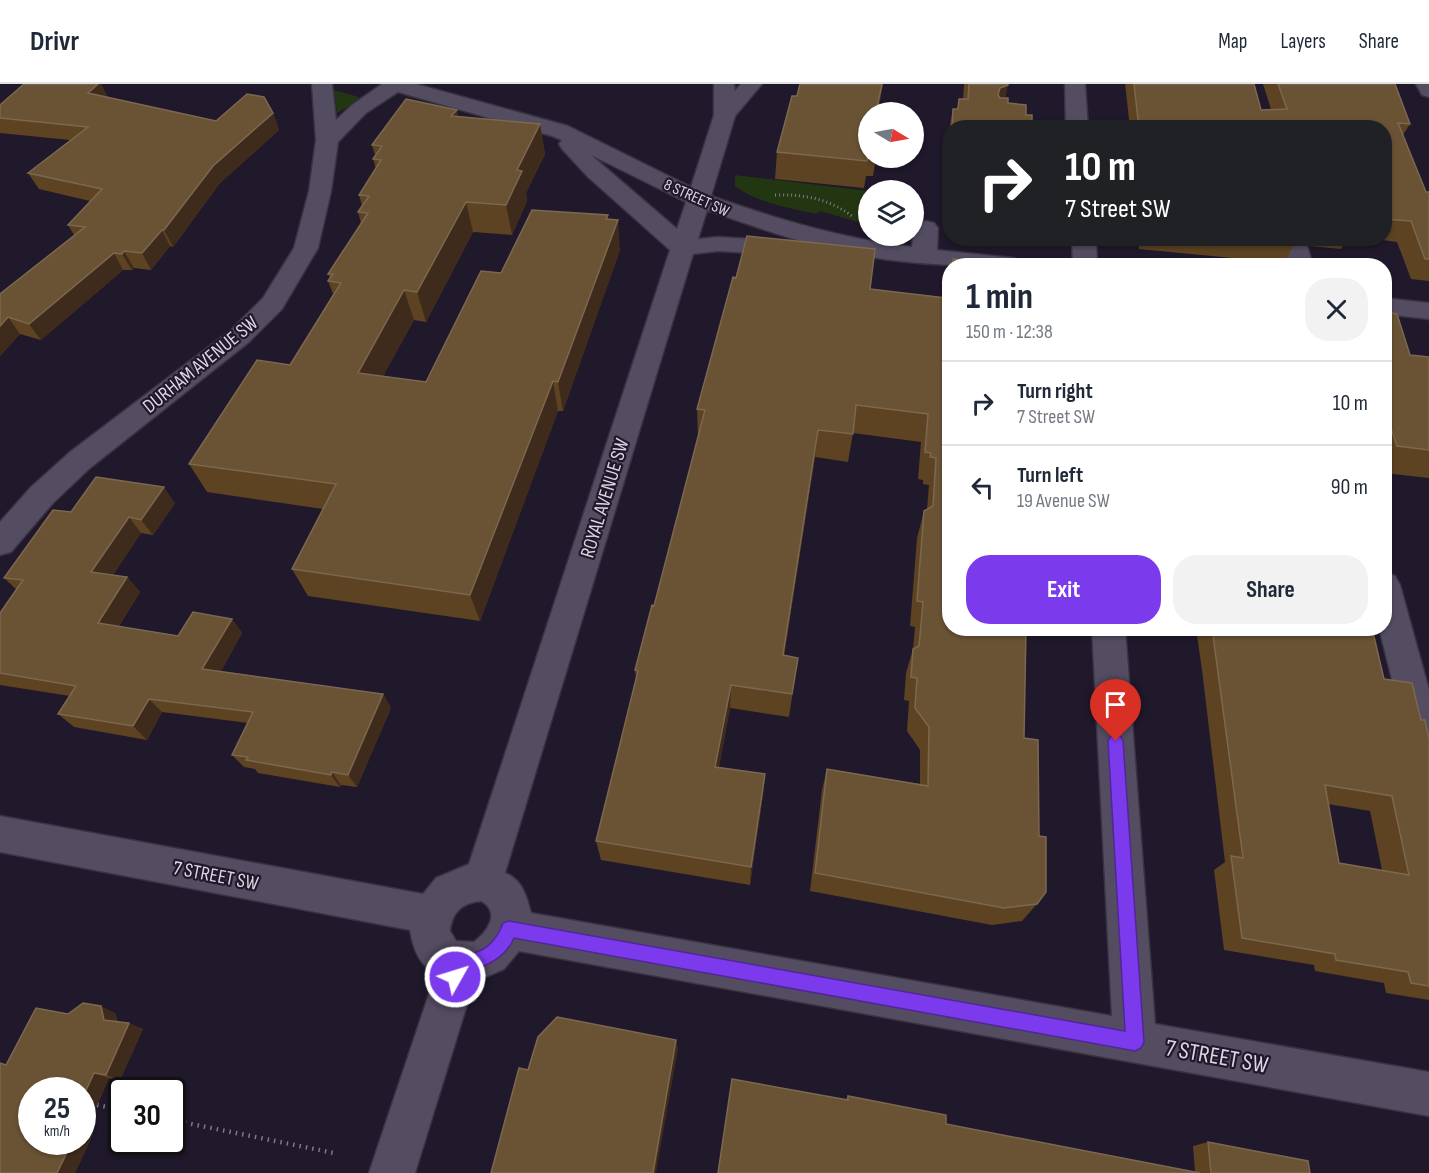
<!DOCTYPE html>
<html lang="en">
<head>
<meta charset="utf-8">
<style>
  body { margin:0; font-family:"Sofia Sans Condensed",sans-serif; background:#f2f2f3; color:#1f2937; height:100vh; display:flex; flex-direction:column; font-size:22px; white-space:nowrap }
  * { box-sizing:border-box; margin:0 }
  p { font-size:20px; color:#747a83 }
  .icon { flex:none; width:33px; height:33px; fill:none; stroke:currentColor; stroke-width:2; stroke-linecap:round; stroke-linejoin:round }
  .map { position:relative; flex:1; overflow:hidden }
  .side { position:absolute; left:942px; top:174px; width:450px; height:378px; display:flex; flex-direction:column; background:#fff; border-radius:24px; box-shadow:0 2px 4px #0004 }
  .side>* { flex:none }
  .hud { position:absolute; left:942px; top:36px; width:450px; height:126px; border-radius:24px; box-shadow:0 2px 4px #0004; background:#202124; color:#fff; overflow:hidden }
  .needle { width:39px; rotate:100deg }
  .controls { position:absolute; left:858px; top:18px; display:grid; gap:12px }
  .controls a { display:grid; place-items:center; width:66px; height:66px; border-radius:50%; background:#fff; box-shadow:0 2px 4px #0004; font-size:30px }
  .speed { position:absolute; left:18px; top:993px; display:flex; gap:12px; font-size:30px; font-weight:700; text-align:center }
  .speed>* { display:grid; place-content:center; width:78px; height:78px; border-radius:50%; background:#fff; box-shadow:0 2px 4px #0004; line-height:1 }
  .speed small { font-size:15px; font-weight:400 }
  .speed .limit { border:3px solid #111; border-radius:9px; background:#fff; color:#111 }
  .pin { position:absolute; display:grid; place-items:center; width:51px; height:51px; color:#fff; margin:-62px -26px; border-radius:50% 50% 50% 0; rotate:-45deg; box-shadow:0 0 6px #0007 }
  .pin .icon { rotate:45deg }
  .me { position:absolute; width:66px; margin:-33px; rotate:51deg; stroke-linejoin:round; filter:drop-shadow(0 0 4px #0008) }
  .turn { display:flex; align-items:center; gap:21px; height:126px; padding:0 24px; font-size:27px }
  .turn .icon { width:78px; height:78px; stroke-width:2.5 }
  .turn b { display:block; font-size:42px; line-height:51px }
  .round { display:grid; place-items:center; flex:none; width:63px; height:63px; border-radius:24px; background:#f2f2f3 }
  .head { display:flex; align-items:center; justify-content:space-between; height:102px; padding:0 24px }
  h1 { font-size:36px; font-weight:700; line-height:45px }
  .button { display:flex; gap:12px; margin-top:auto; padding:12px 24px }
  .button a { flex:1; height:69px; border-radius:24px; background:#7c3aed; color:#fff; font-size:24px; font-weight:700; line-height:69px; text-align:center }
  .button a+a { background:#f2f2f3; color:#1f2937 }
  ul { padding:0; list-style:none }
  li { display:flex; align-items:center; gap:18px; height:84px; padding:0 24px; border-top:2px solid #e0e1e3 }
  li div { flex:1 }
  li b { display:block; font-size:22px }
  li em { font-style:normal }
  header { display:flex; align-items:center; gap:36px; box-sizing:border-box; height:84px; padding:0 30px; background:#fff; border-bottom:2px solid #e0e1e3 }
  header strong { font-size:28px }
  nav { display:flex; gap:33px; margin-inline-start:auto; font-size:21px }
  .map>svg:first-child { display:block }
  .green { fill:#233612 }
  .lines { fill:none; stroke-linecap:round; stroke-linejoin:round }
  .minor-casing { stroke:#383241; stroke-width:3 }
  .path-far1 { stroke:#7f7988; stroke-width:3; stroke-dasharray:1 3; stroke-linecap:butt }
  .path { stroke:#7f7988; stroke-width:4.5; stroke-dasharray:1.5 5; stroke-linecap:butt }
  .minor { fill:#544c61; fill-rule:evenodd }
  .wall { fill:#5d4321; fill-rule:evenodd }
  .shaded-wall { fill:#3f2b1c }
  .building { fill:#6a5335; stroke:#7c6750; stroke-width:1.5; fill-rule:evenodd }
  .route { fill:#7c3aed; stroke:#51269a; stroke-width:1.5 }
  .labels { text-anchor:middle; stroke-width:4.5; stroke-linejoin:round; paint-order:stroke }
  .far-street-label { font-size:16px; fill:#dbd6e2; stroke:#20182b }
  .street-label { font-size:20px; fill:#dbd6e2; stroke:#20182b }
  .near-street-label { font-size:24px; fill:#dbd6e2; stroke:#20182b }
</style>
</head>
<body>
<header>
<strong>Drivr</strong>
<nav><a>Map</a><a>Layers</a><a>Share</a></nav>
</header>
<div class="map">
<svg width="1429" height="1089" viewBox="0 0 1429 1089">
  <rect width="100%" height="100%" fill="#20182b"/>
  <path class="green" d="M334 6 359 13 353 20 337 29Z
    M735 91 868 107V141L820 127 816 130C790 124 757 119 735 102Z"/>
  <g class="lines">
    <g class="minor-casing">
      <path id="minor" d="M312 0H332L336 36 352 21 382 0H416L568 42 691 103 714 31V0H734L735 7 741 0H762L735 32 711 112C777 135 843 155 912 163L914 144 918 139 926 137 934 139 938 144 937 166 1013 174 1022 177 1025 182C971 182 919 182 865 172 812 163 758 144 707 126L698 155 718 153 788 157 797 159 800 164 797 169 788 171 718 167 693 170 505 789C522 795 527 813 531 829L1112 932 1092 544H1125L1155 940 1429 988V1032L519 867 504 885 474 898 415 1089H369L436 889C419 882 413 864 410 846L0 768V732L423 810 436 794 469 780 670 166 588 93 562 65 559 60 562 56 552 52 398 8 366 29 338 58 331 107 318 164 282 225 249 258 90 384 53 419 11 468 0 471V438L31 403 70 368 231 246 263 214 294 164 309 107 316 56ZM591 71 686 118 677 145ZM481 817C501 828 488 847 474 858L456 857 450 847C452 828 462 819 481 817Z
        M1065 0H1085L1088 44H1066Z
        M1416 0H1429V13L1422 11Z
        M1072 154H1096L1097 182H1073Z
        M1281 154H1305L1313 182H1289Z
        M1384 214 1429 219V235L1384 230Z
        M1384 488 1395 492 1400 501 1429 606V687L1416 682 1411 671 1379 544H1384Z"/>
    </g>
    <path class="path-far1" d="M775 111C804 110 829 115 852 132"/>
    <path class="path" d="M97 1021 122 1026
      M172 1036 334 1069"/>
    <use href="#minor" class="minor"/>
  </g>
  <path class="wall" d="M24 0H101L108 14 216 37 273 29 279 46 220 99 173 163 170 162 151 186 134 184 132 186H123L41 256 20 250 0 272V210L74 151 68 141 90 117 39 105 28 89 70 56 0 49V21Z
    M883 0 878 28H868V74H876L873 92H866L864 104 775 95 777 68 797 12Z
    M964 0H1008L1005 14 1008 19 1026 31 1032 44H950V127H948V123H942L947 57 953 25H957L959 15H963Z
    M1125 0H1254L1261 26 1271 25 1263 0H1395L1410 40 1403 51 1426 108H1429V197L1411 195 1397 158 1367 154H1384V44H1130Z
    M457 26 458 32 540 40 545 70 526 109 527 117 512 151 473 148 426 238 414 236 383 292 426 298 501 189 608 131V136L620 166 563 327H558L480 537 308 512 292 485 323 425 207 408 189 380 290 281 333 210 328 197 330 194 328 190 361 139 358 128 362 122 359 111 376 85 373 75 375 71 372 61Z
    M1138 154H1294L1295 159 1284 179 1139 165Z
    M1306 154H1348L1341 165 1310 162Z
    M953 175 1024 182H950L1024 654 1037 820 1022 837 992 841 810 807 822 706 827 685 920 700V666L907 647 909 617 904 616 906 589 913 565 915 543 910 542 917 454 924 427 927 426 929 401 923 400V396L918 395 921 358 853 349 848 378 815 373 784 572 798 574 789 633 730 624 719 683 765 690 763 711 750 801 601 776 596 757 636 595 635 586 654 522 698 353 697 325 870 205 943 213 950 179H952Z
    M1384 225 1410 271 1429 273V394L1384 389Z
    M175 419 153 451 141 449 113 491 127 493 140 508 119 542 178 552 232 535 242 549 221 587 383 610 391 624 357 703 341 701 340 703 258 689 255 685 244 683 232 671 248 639 162 628 147 656 74 643 58 630 70 612 0 601V529L17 506 4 494 71 428Z
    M1196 544H1372L1384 595 1421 636 1429 655V916L1386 909 1384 899 1315 887 1314 881 1224 866 1214 786 1225 778 1202 586ZM1328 720 1370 727 1382 786 1339 779Z
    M115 929 118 938 143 945 120 996 109 994 85 1049 93 1050 75 1089H0L68 930Z
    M848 1012 946 1040 1195 1088 1193 1062 1208 1058 1310 1089H718L845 1016Z"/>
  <path class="shaded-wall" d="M98 0H101L108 14 88 9Z
    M882 0H883L878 28H876Z
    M1008 1 1000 34 992 36 1000 4Z
    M457 26 463 55 451 32Z
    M273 29 279 46 220 99 173 163 164 146 213 82Z
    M540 40 545 70 526 109 527 117 512 151 506 121 517 86Z
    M466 118 473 148 426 238 417 208Z
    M608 131 610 156 618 136 620 166 563 327 558 298Z
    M162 146 170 162 151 186 142 169Z
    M124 167 134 184 132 186 122 170Z
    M114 169 123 186 41 256 29 240Z
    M404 206 414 236 369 318 358 289Z
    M8 233 20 250 0 272V242Z
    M553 297 558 327 480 537 470 511Z
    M818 346 815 373 780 595 783 571Z
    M164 403 175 419 153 451 141 436Z
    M129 433 141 449 105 503 91 488Z
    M127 493 140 508 111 554 98 539Z
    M232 535 242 549 214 599 202 585Z
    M731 601 730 624 715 704V683Z
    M383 610 391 624 357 703 348 691Z
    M149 615 162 628 147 656 133 642Z
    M332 688 341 701 340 703 331 691Z
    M765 690 763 711 750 801 751 783Z
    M101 922 115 929 119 942 104 936Z
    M129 939 143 945 120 996 106 991Z
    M676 956 678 965 656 1089H653Z
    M94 989 109 994 85 1049 93 1050 75 1089H57L72 1058H82V1015Z"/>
  <path class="building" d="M24 0H98L88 9 216 37 247 10 264 13 273 29 213 82 164 146H162L142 169 124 167 122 170 114 169 29 240 8 233 0 242V210L85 143 68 141 102 105 28 89 88 43 0 34V21Z
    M800 0H882L876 28H868V69L867 77 777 68 792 12H797Z
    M969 0H1008V1L1000 4 998 11 1000 14H1008V19L1026 21V31H1032V44H952L953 25H958L959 15H968Z
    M1134 0H1254L1261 26 1287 25 1278 0H1395L1410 40 1398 39 1426 108H1429V175H1425L1411 137 1384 135V44H1139Z
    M406 15 457 26 451 32 540 40 517 86 522 87 506 121 466 118 417 208 404 206 358 289 426 298 481 187 501 189 532 126 608 131 606 135 618 136 558 298 553 297 470 511 292 485 336 400 189 380 257 276 290 281 341 199 328 197 333 190H328L368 129 358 128 369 112 359 111 381 76 373 75 382 62 372 61Z
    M747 152 875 165 870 205 946 214 950 183V544H1026L1024 654 1038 656 1039 752 1046 753V808L1037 820 1004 824 815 789 827 685 928 702 929 643 915 624 917 594 911 593 913 565 919 562 923 518 917 517 924 427 933 422 936 374 930 373 931 369 925 368 928 330 856 321 853 350 818 346 783 571 798 574 792 610 731 601 715 683 765 690 751 783 596 757 638 587 635 586 652 521 654 522 705 326 697 325 733 193 736 194Z
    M1250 154H1294L1295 159Z
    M953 175 1024 182H950V179H953Z
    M1384 225 1386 228 1397 230 1410 271 1429 273V366L1397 362 1384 323Z
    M96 393 164 403 141 436 129 433 91 488 127 493 98 539 178 552 193 528 232 535 202 585 383 610 348 691 332 688 331 691 246 676 248 673 232 671 253 628 149 615 133 642 58 630 76 602 0 589V529L23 496 4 494 53 426 71 428Z
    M1212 544H1372L1384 595 1412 599 1421 636H1425L1429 655V902L1411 899 1408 888 1336 876 1335 870 1242 854 1231 772 1243 774ZM1325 701 1392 712 1409 791 1339 779Z
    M83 919 101 922 104 936 129 939 106 991 94 989 82 1015V1006H32V1058H72L57 1089H0V979L6 981 36 924 68 930Z
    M557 933 676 956 653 1089H491L519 984 528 986 538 953Z
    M732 995 848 1016V1012L946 1031V1040L1200 1089H718Z
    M1208 1058 1308 1077 1310 1089H1211Z"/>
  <path class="route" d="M1116 651 1121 653 1123 657 1144 958 1141 964 1135 967 514 854C506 873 485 885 465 886L461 899 455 901 449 899 446 893 454 872C460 869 466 870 473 869 488 866 498 853 503 839L509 837 1125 947 1108 657 1110 653Z"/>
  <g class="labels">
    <g class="far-street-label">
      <text transform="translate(697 113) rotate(24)" y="6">8 STREET SW</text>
    </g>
    <g class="street-label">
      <text transform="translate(200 280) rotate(-39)" y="7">DURHAM AVENUE SW</text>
      <text transform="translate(604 414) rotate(-73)" y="7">ROYAL AVENUE SW</text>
      <text transform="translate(216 791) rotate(11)" y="7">7 STREET SW</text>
    </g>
    <g class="near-street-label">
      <text transform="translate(1217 972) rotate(10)" y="8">7 STREET SW</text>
    </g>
  </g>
</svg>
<div class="controls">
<a><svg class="needle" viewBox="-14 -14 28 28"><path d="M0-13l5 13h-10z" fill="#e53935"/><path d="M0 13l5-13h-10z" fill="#747a83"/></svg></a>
<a><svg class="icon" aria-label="layers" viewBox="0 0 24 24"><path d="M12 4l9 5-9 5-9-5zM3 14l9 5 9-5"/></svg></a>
</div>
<div class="speed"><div>25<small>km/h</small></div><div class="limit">30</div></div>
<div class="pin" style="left:1116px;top:657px;background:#d93025"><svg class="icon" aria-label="arrive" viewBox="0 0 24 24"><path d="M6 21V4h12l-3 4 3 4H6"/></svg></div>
<svg class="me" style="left:455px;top:893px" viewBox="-20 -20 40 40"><circle r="17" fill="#7c3aed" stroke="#fff" stroke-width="3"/><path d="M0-11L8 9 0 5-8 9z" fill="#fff"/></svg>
<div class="hud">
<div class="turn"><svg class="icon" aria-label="right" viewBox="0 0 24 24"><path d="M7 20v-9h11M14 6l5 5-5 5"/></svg><div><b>10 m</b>7 Street SW</div></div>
</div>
<section class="side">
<div class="head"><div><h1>1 min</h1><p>150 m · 12:38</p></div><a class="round"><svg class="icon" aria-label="close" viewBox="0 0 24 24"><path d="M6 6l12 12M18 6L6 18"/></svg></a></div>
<ul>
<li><svg class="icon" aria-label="right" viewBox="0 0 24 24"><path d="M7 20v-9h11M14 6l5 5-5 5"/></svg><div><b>Turn right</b><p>7 Street SW</p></div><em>10 m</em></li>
<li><svg class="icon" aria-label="left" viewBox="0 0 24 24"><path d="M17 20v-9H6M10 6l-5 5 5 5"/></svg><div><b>Turn left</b><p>19 Avenue SW</p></div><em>90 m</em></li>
</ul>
<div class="button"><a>Exit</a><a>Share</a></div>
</section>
</div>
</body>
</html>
